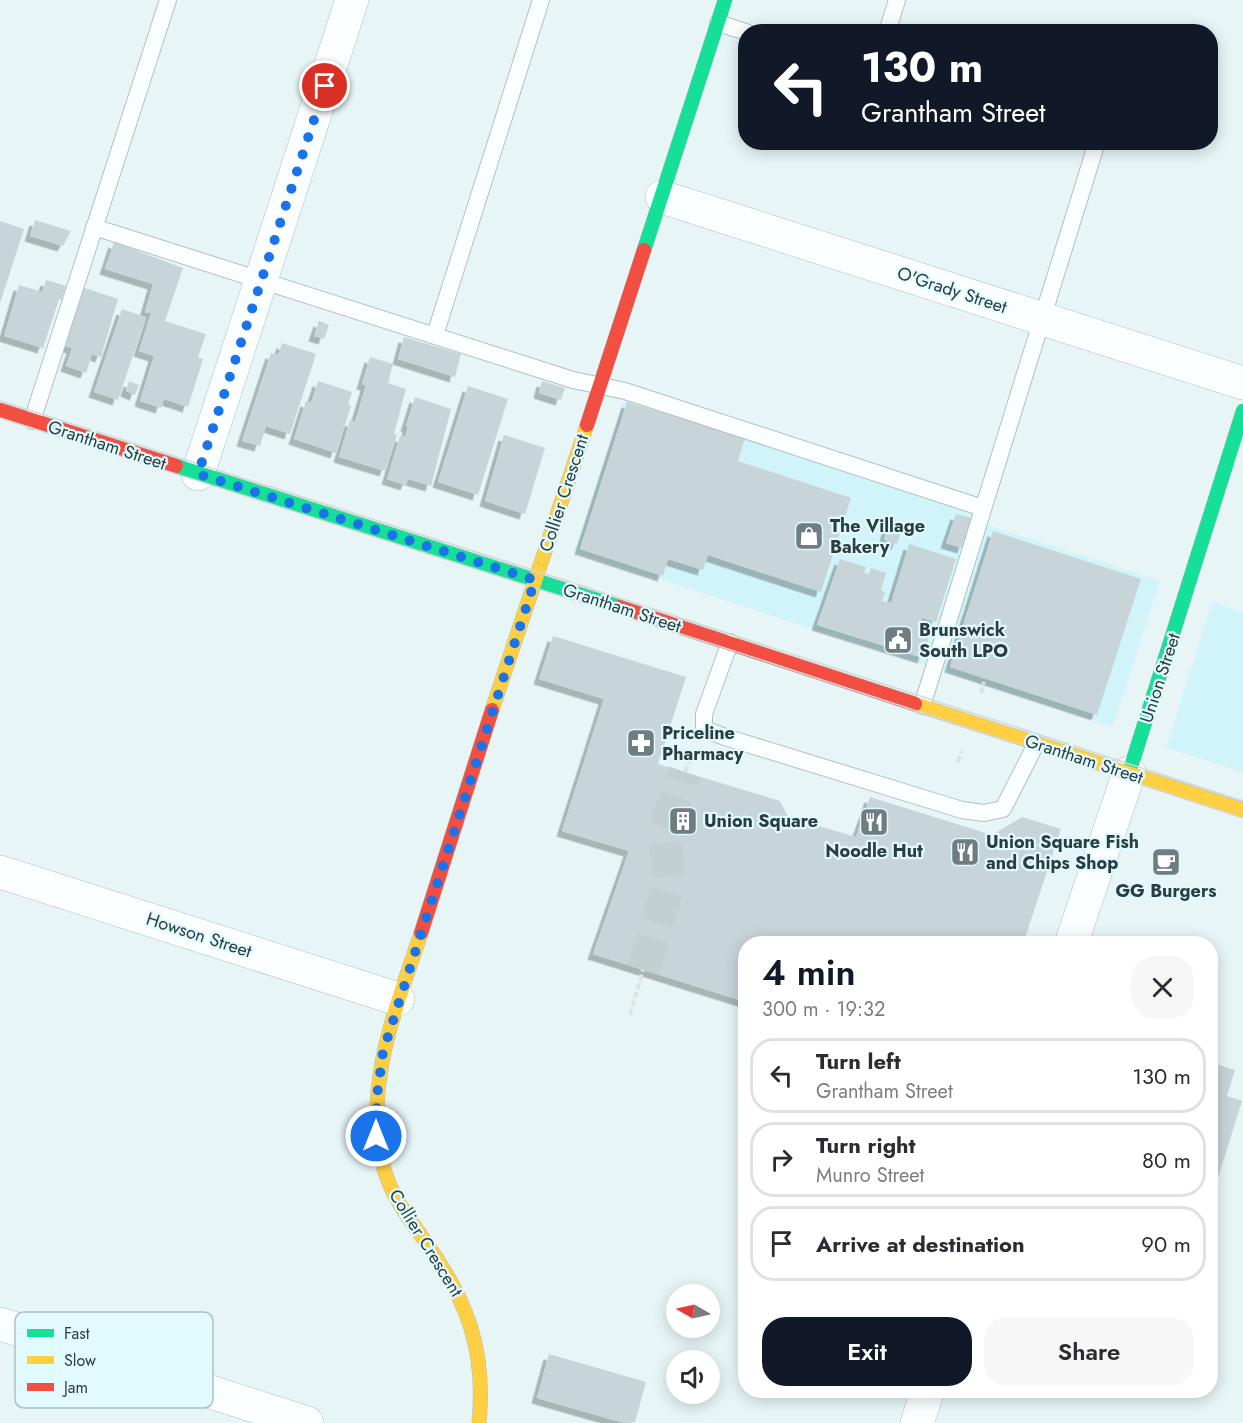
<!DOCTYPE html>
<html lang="en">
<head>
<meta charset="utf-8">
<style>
  body { margin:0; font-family:Jost,sans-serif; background:#f7f7f7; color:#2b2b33; height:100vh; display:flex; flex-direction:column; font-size:22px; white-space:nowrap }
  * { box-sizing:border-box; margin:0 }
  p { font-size:20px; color:#7c7c81 }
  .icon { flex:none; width:33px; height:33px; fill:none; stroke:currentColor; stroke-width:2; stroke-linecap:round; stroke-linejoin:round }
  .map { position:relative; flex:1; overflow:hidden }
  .side { position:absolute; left:738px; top:936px; width:480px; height:462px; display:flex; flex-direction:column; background:#fff; border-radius:24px; box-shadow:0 3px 15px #0003 }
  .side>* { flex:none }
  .guide { position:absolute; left:738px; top:24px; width:480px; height:126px; border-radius:24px; box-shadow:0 3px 15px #0003; background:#111827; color:#fff; overflow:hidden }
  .needle { width:39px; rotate:279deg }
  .buttons { position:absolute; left:666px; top:1284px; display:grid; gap:12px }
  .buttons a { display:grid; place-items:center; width:54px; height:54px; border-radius:50%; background:#fff; box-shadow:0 3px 15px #0003; font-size:30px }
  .pin { position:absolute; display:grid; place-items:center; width:51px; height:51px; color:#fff; margin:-26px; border:3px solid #fff; border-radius:50%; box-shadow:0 2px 6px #0007 }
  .me { position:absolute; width:66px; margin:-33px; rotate:0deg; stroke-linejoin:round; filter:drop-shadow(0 0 4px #0008) }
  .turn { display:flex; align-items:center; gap:21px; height:126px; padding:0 24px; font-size:27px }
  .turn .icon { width:78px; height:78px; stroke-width:2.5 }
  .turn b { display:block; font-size:42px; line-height:51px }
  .round { display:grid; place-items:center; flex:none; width:63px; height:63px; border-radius:24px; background:#f7f7f7 }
  .head { display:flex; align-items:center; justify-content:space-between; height:102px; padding:0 24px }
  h1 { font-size:36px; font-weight:600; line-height:45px; color:#111827 }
  .primary-button { display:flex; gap:12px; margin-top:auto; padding:12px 24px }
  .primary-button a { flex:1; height:69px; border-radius:24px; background:#111827; color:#fff; font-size:24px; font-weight:600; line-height:69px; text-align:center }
  .primary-button a+a { background:#f7f7f7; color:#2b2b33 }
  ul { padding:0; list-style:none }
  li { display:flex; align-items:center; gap:18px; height:75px; margin:0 12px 9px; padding:0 12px; border:3px solid #e1e1e2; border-radius:24px }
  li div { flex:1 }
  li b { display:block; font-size:22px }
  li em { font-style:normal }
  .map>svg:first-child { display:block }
  .built { fill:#d1f4fb }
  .building { fill:#c7d5d8; filter:url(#shadow) }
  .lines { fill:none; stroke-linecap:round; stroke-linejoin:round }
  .street-tunnel { stroke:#c2d0d2; stroke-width:33; stroke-dasharray:33 16; stroke-linecap:butt }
  .lane-casing { stroke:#b2c0c2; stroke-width:18 }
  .street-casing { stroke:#b2c0c2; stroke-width:34 }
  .fast-casing { stroke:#b2c0c2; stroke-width:15 }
  .slow-casing { stroke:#b2c0c2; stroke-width:15 }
  .jam-casing { stroke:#b2c0c2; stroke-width:15 }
  .path { stroke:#dde1e2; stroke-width:4; stroke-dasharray:6 3; stroke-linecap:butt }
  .lane { stroke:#fbfefe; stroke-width:16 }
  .street { stroke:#fbfefe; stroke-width:33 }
  .fast { stroke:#16e098; stroke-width:14 }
  .slow { stroke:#ffcf43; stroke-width:14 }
  .jam { stroke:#f24e42; stroke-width:14 }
  .tram { stroke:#d2d6d8; stroke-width:1.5 }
  .route { stroke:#1a73e8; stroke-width:10; stroke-dasharray:0 18 }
  .labels { text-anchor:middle; stroke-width:4.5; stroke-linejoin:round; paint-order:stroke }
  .street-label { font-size:18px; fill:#2c3d40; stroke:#e0fafe }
  .poi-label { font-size:18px; font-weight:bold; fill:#2c3d40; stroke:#e0fafe; text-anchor:start }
  .key { fill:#e0fafe; stroke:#aac1c5; stroke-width:1.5 }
  .key-label { font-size:16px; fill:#2c3d40 }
</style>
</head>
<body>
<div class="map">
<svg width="1243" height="1423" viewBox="0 0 1243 1423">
  <defs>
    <filter id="shadow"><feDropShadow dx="-5.5" dy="5.5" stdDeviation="0" flood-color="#0004"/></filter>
  </defs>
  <rect width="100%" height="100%" fill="#e7f5f7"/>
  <path class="built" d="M626 395 979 509 975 521 1160 581 1113 726 575 552Z
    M1212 602 1243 612V772L1166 748Z"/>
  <path class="building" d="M35 220 71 231 63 246 30 236Z
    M0 221 24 229 0 303Z
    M114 242 183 268 165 321 206 334 198 357 203 359 188 407 164 399 161 408 140 401 154 356 139 351 151 313 145 312 153 284 105 269Z
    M46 280 66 286 61 300 59 299 43 348 4 336 19 285 42 292Z
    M82 287 118 299 101 357 92 354 86 373 66 366 72 348 62 345Z
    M122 309 146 317 118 400 94 392Z
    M319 321 329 325 324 339 314 336Z
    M404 337 461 354 455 377 398 359Z
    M282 343 316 354 290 434 266 426 260 446 242 441 271 353 278 355Z
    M370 357 393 364 388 383 406 389 394 434 397 435 385 471 339 457 350 420 355 422 366 385 362 384Z
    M129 381 139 385 135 395 126 391Z
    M318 381 352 392 348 404 351 406 336 453 294 439 306 401 311 403Z
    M542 381 565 388 561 400 539 393Z
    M468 386 508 399 478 495 438 482Z
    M415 397 451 409 431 486 408 479 406 485 387 479 400 436 405 437 408 427 406 426Z
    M627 402 745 438 738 461 851 498 821 592 708 555 703 570 668 559 663 576 580 549Z
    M504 435 545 448 525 514 485 501Z
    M956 514 971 518 963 548 946 543Z
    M890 519 904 523 897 544 884 540Z
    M993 531 1141 579 1097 715 950 667Z
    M909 544 956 559 936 622 922 618 921 623 932 626 923 658 817 625 840 559 866 567 864 573 869 575 871 568 886 573 881 590 885 592 882 601 891 603Z
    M553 636 686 677 658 764 780 801 788 817 856 837 870 797 992 835 1022 817 1061 829 1023 944H746V1002L593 954 629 851 562 831 604 699 539 679Z
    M1210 1062 1235 1070 1227 1096 1242 1101 1211 1200Z
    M549 1354 646 1382 635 1422 624 1423 537 1398Z"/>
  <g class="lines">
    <path class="street-tunnel" d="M643 970 670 879 664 831 685 772"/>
    <g class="lane-casing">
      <path id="lane" d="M718 23 746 32
        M887 32 897 0
        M94 227 573 380 625 391 983 508
        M435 335 541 0
        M32 421 168 0
        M730 642 704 714V729L725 737 962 810 984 813 1003 809 1036 744
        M922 706 1097 142"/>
    </g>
    <g class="street-casing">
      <path id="street" d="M662 197 1243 383
        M198 474 352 0
        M0 872 398 999
        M1071 944 1129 773
        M0 1324 307 1423
        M917 1423 928 1390"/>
    </g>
    <g class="fast-casing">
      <path id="fast" d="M644 250 725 0
        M176 466 619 607
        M1129 773 1243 411"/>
    </g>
    <g class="slow-casing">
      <path id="slow" d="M915 704 1243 810
        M492 710 587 425
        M421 933C396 1009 362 1088 384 1169 392 1197 410 1220 427 1244 468 1302 486 1351 479 1423"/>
    </g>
    <g class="jam-casing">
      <path id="jam" d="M0 410 176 466
        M587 425 644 250
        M619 607 915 704
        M421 933 492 710"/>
    </g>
    <path class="path" d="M981 693 984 682
      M958 762 962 751
      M685 772 694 751
      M630 1015 643 970"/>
    <use href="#lane" class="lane"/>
    <use href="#street" class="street"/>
    <use href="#fast" class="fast"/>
    <use href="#slow" class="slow"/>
    <use href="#jam" class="jam"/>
    <path class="tram" d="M0 401 567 581 1243 801
      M0 418 728 649 1243 818"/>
  </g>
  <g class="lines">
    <path class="route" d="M325 86 198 474 535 580 383 1052 377 1096 376 1136"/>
  </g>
  <defs>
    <g id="shop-square" transform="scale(1.5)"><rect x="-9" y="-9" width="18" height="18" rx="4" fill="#6d7d80" stroke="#e0fafe"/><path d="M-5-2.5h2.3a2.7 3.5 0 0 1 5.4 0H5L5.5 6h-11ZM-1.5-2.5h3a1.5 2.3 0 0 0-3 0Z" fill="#fff"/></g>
    <g id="civic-square" transform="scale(1.5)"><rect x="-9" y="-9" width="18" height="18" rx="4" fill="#6d7d80" stroke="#e0fafe"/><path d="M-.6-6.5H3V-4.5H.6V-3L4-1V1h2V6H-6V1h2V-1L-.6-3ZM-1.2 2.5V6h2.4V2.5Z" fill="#fff"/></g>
    <g id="pharmacy-square" transform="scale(1.5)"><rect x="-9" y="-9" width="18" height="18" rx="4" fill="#6d7d80" stroke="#e0fafe"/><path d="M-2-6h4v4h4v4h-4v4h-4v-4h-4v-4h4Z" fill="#fff"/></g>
    <g id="building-square" transform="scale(1.5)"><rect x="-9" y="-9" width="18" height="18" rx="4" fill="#6d7d80" stroke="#e0fafe"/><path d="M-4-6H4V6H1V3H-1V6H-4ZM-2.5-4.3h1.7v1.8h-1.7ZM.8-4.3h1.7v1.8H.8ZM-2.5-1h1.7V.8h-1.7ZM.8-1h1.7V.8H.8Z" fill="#fff"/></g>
    <g id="restaurant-square" transform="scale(1.5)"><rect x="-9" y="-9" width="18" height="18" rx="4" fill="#6d7d80" stroke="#e0fafe"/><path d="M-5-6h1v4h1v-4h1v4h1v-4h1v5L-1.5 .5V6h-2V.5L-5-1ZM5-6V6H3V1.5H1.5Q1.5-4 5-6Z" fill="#fff"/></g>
    <g id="cafe-square" transform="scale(1.5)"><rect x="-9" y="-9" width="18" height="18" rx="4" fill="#6d7d80" stroke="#e0fafe"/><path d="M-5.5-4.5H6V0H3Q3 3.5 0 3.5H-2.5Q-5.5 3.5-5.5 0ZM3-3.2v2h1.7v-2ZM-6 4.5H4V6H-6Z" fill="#fff"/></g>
  </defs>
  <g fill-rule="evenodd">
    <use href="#shop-square" x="809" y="536"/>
    <use href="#civic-square" x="898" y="640"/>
    <use href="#pharmacy-square" x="641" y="743"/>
    <use href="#building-square" x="683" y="821"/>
    <use href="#restaurant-square" x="874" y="822"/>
    <use href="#restaurant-square" x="965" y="852"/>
    <use href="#cafe-square" x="1166" y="862"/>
  </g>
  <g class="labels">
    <g class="street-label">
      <text transform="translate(952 290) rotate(18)" y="6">O'Grady Street</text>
      <text transform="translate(107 445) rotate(18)" y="6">Grantham Street</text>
      <text transform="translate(564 493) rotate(-72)" y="6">Collier Crescent</text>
      <text transform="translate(622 608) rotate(18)" y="6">Grantham Street</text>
      <text transform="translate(1160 678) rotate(-72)" y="6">Union Street</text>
      <text transform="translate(1084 759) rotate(18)" y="6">Grantham Street</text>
      <text transform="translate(199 935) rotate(18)" y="6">Howson Street</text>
      <text transform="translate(426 1243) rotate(58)" y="6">Collier Crescent</text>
    </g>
    <g class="poi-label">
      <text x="830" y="532">The Village<tspan x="830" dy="21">Bakery</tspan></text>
      <text x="919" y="636">Brunswick<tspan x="919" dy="21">South LPO</tspan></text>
      <text x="662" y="739">Priceline<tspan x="662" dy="21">Pharmacy</tspan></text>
      <text x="704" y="827">Union Square</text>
      <text x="986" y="848">Union Square Fish<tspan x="986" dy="21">and Chips Shop</tspan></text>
      <text x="874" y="857" text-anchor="middle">Noodle Hut</text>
      <text x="1166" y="897" text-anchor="middle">GG Burgers</text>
    </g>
  </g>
  <rect x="15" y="1312" width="198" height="96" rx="9" class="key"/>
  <rect x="27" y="1329" width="27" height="8" fill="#16e098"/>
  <rect x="27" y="1356" width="27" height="8" fill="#ffcf43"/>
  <rect x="27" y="1383" width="27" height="8" fill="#f24e42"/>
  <g class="key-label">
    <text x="64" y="1339">Fast</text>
    <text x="64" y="1366">Slow</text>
    <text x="64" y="1393">Jam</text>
  </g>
</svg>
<div class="buttons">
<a><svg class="needle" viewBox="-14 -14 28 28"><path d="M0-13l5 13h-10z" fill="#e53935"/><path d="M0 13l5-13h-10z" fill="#7c7c81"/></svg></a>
<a><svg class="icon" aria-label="sound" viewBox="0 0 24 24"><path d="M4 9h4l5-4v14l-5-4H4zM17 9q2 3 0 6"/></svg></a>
</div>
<div class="pin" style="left:325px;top:86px;background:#d93025"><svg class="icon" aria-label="arrive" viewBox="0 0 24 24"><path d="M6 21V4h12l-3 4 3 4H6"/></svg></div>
<svg class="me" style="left:376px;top:1136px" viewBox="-20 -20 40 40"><circle r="17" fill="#1a73e8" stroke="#fff" stroke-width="3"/><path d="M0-11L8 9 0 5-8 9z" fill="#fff"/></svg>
<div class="guide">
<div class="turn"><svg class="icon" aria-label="left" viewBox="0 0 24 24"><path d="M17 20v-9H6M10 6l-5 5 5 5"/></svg><div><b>130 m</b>Grantham Street</div></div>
</div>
<section class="side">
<div class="head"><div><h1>4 min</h1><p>300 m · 19:32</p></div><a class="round"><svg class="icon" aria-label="close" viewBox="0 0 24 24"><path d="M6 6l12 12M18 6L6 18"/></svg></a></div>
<ul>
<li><svg class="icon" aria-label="left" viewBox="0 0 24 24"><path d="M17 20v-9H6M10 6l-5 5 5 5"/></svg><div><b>Turn left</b><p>Grantham Street</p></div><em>130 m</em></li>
<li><svg class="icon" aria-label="right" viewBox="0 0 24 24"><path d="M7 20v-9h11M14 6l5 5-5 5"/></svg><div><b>Turn right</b><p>Munro Street</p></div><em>80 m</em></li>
<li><svg class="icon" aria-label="arrive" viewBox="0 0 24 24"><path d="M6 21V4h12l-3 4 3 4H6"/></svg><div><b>Arrive at destination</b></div><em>90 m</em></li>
</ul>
<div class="primary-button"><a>Exit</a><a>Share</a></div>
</section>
</div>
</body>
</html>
